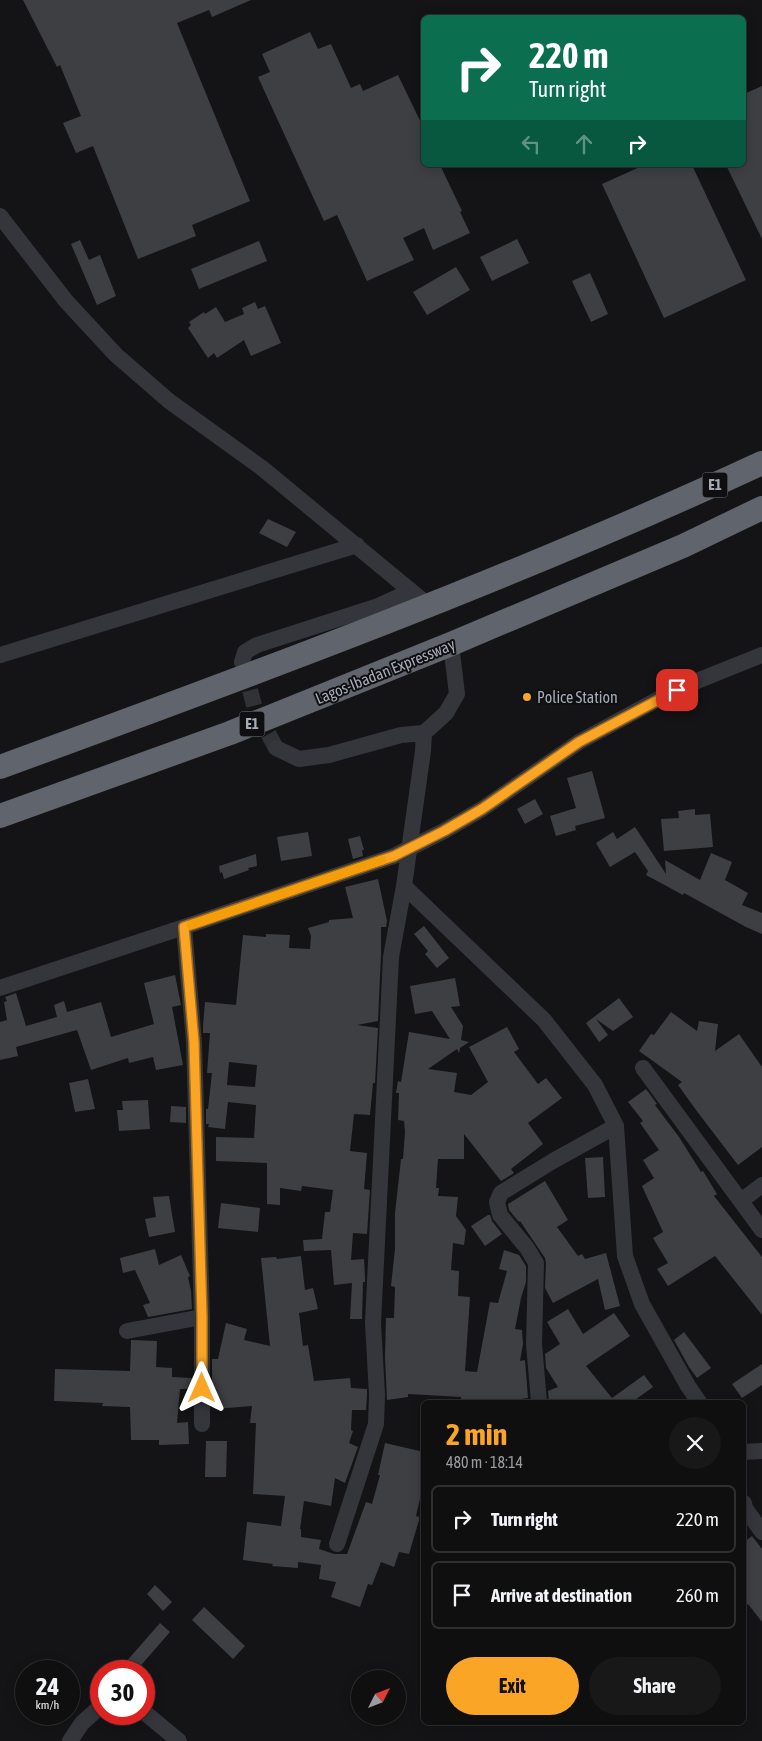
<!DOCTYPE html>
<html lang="en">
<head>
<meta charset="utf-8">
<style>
  body { margin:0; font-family:"Asap Condensed",sans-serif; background:#181819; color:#f1f3f6; height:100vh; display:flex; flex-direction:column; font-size:19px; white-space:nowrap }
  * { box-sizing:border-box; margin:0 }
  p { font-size:16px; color:#9b9c9f }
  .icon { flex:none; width:28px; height:28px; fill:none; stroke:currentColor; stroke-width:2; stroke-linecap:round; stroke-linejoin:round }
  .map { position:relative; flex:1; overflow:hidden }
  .drawer { position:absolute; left:421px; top:1400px; width:325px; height:325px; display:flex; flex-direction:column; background:#0f0f10; border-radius:8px; box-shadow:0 2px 12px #0003,0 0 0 1px #2f2f30 }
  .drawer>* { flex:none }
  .top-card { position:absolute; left:421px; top:15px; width:325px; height:152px; border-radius:8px; box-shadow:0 2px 12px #0003,0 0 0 1px #2f2f30; background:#0b6e4f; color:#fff; overflow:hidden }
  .needle { width:32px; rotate:48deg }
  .controls { position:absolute; left:351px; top:1670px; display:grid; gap:10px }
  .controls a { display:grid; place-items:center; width:55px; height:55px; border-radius:50%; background:#0f0f10; box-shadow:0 2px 12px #0003,0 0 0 1px #2f2f30; font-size:25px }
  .speed { position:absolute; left:15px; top:1660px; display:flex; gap:10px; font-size:25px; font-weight:700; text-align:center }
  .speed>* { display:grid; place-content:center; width:65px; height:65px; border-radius:50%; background:#0f0f10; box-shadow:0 2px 12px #0003,0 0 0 1px #2f2f30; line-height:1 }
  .speed small { font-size:12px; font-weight:400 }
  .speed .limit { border:8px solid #d22; background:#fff; color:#111 }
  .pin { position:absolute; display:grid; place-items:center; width:42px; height:42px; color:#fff; margin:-21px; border-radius:10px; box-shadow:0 2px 8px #0006 }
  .me { position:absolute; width:55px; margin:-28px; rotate:0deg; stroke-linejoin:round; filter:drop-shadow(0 0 4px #0008) }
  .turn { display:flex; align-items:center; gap:18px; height:105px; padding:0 25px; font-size:22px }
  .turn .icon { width:65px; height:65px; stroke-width:2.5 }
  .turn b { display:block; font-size:35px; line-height:42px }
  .lanes { display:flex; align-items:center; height:48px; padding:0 25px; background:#0003; justify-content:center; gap:25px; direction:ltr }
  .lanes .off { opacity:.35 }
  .round { display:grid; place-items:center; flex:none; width:52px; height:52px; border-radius:26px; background:#181819 }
  .headline { display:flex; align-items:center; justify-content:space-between; height:85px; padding:0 25px }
  h1 { font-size:30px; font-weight:700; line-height:38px; color:#fba526 }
  .button { display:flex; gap:10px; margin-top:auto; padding:10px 25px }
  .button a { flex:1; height:58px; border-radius:30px; background:#fba526; color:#111; font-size:20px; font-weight:700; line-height:58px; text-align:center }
  .button a+a { background:#181819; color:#f1f3f6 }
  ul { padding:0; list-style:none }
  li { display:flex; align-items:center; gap:15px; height:68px; margin:0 10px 8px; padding:0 15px; border:2px solid #2f2f30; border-radius:8px }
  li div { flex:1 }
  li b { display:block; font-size:19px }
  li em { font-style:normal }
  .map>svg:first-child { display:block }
  .building { fill:#3e3f43; fill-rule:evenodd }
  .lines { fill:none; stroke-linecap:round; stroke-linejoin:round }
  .minor-tunnel { stroke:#313236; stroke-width:16; stroke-dasharray:16 8; stroke-linecap:butt }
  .minor { stroke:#34363b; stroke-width:16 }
  .highway { stroke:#60646c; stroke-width:24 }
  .route-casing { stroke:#a36b19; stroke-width:12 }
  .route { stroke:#fba526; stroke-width:9 }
  .slow { stroke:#f59e0b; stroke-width:9 }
  .poi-dot { fill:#fba526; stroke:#0f0f11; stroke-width:2 }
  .labels { text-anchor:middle; stroke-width:4; stroke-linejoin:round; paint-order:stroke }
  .shield { fill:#0f0f11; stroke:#787c85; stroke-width:1 }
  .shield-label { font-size:15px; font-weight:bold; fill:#a5abb7 }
  .street-label { font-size:16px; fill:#a5abb7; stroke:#0f0f11 }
  .poi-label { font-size:16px; fill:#a5abb7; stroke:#0f0f11; text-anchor:start }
</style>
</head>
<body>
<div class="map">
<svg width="762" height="1741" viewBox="0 0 762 1741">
  <rect width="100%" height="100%" fill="#141416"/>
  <path class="building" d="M23 0H251L212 17 209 10 177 23 250 201 192 225 196 236 138 259 93 146 76 153 63 123 81 116 60 65 57 67Z
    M310 32 318 49 331 44 351 88 360 84 363 91 398 75 424 129V165H440L462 211 460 212 470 233 433 250 424 228 403 238 414 260 367 281 337 215 324 221 258 77 270 72 262 54Z
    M762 86V239L726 165H744V94Z
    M644 165H692L746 280 664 318 602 184Z
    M517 239 529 263 492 281 480 257Z
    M80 240 89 260 100 255 116 296 97 305 71 244Z
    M259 241 267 261 199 289 191 269Z
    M456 267 470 290 427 315 413 292Z
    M590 273 608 314 591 322 572 281Z
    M255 302 258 309 265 306 281 343 251 356 244 340 217 358 214 353 208 358 188 328 191 325 189 322 204 312 205 314 216 307 225 322 244 314 242 308Z
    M268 519 296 532 287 547 259 533Z
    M592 771 605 818 575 826 576 830 556 836 550 816 576 808 567 778Z
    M535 799 543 814 525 824 517 809Z
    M695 809V815L710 814 713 847 664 851 661 819 679 818 678 811Z
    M635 827 666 874 665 860 700 880 711 853 732 862 725 880 748 893 742 905 762 913V934L746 927 684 893 683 895 646 875 648 871 635 852 610 867 596 843 613 832 617 839Z
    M308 832 312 856 281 861 277 837Z
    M360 836 364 850H362L363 856 353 859 348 839Z
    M256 854 257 866 248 868 249 870 224 879 222 872 220 873 219 866Z
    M378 879 387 921 386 927H381V954L378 1021 357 1025 378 1028 375 1083H373L370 1115 354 1114 350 1151 367 1153 364 1189 370 1190 367 1234 353 1233 351 1260 364 1259 365 1278V1282H363L362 1319H350L352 1283 334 1285 331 1250 304 1251 303 1240 322 1239 325 1212H330L333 1190 302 1186 301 1191 280 1188V1205L267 1204V1163L216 1161V1137L254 1138 256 1105 228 1102 225 1129 208 1127 209 1124H206V1109H208L212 1073H207L210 1033H203V1026L205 1002 236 1005 243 935 266 937V934L290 935 289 948 310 949 311 936 308 928 329 922V920L353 918 345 887ZM229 1062 257 1065 255 1087 227 1085Z
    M424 926 449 958 437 968 425 954 428 951 414 934Z
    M175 975 181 1005 172 1007 183 1065 156 1070 153 1057 129 1063 128 1058 91 1070 77 1030 16 1047 18 1056 0 1060V1022L7 1020 4 1002 7 1001 5 997 16 993 26 1026 57 1017 54 1005 64 1001 67 1012 101 1002 111 1037 154 1024 144 983Z
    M455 978 460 1006 451 1007 463 1026 461 1040 469 1042 460 1048 459 1053 457 1049 428 1069 457 1073 454 1092 471 1095 488 1082 469 1047 507 1027 519 1049 514 1052 538 1084 546 1078 562 1098 528 1123 543 1144 511 1169 514 1173 501 1181 464 1134V1159H438L436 1188H439L438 1196 458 1197 456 1216 466 1230 464 1245 453 1243 451 1270 459 1271 458 1296 470 1297 465 1371 477 1372 490 1302 498 1303 507 1271 499 1269 504 1250 519 1255 526 1266V1282L521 1298 515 1329 522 1330 523 1344 520 1361 525 1360 528 1398 521 1399V1402H461V1397L408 1394V1397L387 1400 385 1357 386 1318H394L395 1287 391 1286 395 1249V1213L401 1159H403L405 1132 404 1121 398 1120 399 1093H396L398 1081 401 1082 409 1032 450 1039 432 1011 415 1014 410 986Z
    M619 998 633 1017 613 1031 596 1019 608 1035 599 1042 586 1023Z
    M671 1012 697 1031 699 1021 718 1024 715 1051 739 1034 762 1067V1147L738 1165 696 1110 678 1085 682 1082 639 1051 651 1034 654 1035Z
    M88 1079 95 1109 75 1112 69 1083Z
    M646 1089 657 1104 655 1105 679 1137 701 1172 703 1171 717 1194 714 1196 762 1257V1315L715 1256 668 1286 657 1269 668 1263 653 1238 663 1232 642 1186 654 1178 643 1160 659 1150 640 1123 643 1121 628 1102Z
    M148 1100 150 1129 119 1131 117 1110H123L122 1101Z
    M171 1106 186 1107V1123L170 1122Z
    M603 1157 605 1197 588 1198 585 1158Z
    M545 1181 568 1220 557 1227 578 1256 582 1254 585 1259 606 1253 620 1306 605 1310 598 1279 553 1303 545 1288 546 1263 545 1258 520 1221 519 1222 509 1210 508 1204Z
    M169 1196 175 1232 149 1237 145 1219 156 1217 153 1197Z
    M221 1203 260 1208 258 1232 218 1228Z
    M488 1215H490L492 1221 502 1234 485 1246 471 1226Z
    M155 1249 159 1265 181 1255 190 1276 188 1277 191 1291 192 1309 148 1317 143 1305 150 1303 135 1270 123 1273 120 1258Z
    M301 1256 305 1290 313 1288 318 1309 299 1313 303 1346 308 1345 314 1381 350 1378 351 1388 367 1389V1395L366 1410H352L351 1430 353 1431 349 1443 358 1447 345 1483 335 1478 331 1506 304 1501 300 1529H301V1537L321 1540 319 1549 334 1554H347L366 1502 372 1504 380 1475H378L385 1443 424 1452V1481L416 1516 419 1517V1520L409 1554 399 1552 394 1567 381 1562 372 1585 368 1584 360 1607 331 1597 336 1582 319 1579 321 1565 298 1562V1568L272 1566 273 1564 243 1560 247 1522 281 1526 285 1496 253 1494 256 1423H250L252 1406 215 1409 214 1391 212 1390V1359H218L226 1323 247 1329 244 1340 270 1346 261 1258 276 1257 277 1259Z
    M568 1309 583 1334 614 1313 630 1336 586 1366 612 1398 644 1375 653 1387 632 1402H549L548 1391 558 1387 546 1368 545 1354 560 1344 547 1322Z
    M684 1332 711 1368 697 1378 689 1367 674 1340Z
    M131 1340 157 1341 156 1367 172 1368V1377L192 1378V1389H180L177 1423 188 1422 189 1444 159 1445V1440H131L130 1407 102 1406 103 1403 54 1401 55 1369 130 1371Z
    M762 1364V1385L742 1398 732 1384Z
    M206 1441H227L226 1477H205Z
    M752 1536 762 1549V1622L748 1604 744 1608V1542Z
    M155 1585 172 1602 163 1611 147 1594Z
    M204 1607 245 1646 233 1659 192 1620Z
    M160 1623 170 1632 136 1671H118Z"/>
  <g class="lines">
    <path class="minor-tunnel" d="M244 667 255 709 276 748"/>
    <path class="minor" d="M0 216 66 301 116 355 169 401 262 468 428 605
      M0 655 357 545
      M242 662 245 652 257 645 378 606 411 591
      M276 748 299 759 329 755 401 735 424 733
      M404 886 544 1020 595 1085 616 1126 625 1256 642 1304 688 1386 699 1402
      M184 927 194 1042 202 1317V1424
      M0 988 184 927 394 856 444 831 482 809 579 742 677 689 762 655
      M643 1068 762 1230
      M741 1201 762 1185
      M127 1331 202 1317
      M539 1402 534 1344 536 1263 527 1248 500 1215 497 1202 501 1193 553 1161 616 1126
      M744 1452 762 1451
      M744 1503 745 1508 762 1532
      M337 1544 376 1424 377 1395 373 1323 391 957 404 886 423 751 424 733 446 713 457 694 451 644
      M144 1712 179 1741
      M70 1741 82 1723 101 1706"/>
    <path class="highway" d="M0 767C257 673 514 578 762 463
      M0 816 230 733 451 644 683 546 762 508"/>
  </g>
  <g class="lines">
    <g class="route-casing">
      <path id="route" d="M202 1388V1316L194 1042 184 927 394 856 444 831 482 809 579 742 677 690"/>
    </g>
    <use href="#route" class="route"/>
    <path class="slow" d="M191 925 382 860"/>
  </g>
  <circle class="poi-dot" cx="527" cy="697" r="5"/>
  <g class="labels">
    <g class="shield">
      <rect x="702.5" y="472.5" width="25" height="25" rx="4"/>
      <rect x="239.5" y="711.5" width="25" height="25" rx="4"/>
    </g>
    <g class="shield-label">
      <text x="715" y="490">E1</text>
      <text x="252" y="729">E1</text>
    </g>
    <g class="street-label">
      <text transform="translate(385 671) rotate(-22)" y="6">Lagos-Ibadan Expressway</text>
    </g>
    <g class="poi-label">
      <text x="537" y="703">Police Station</text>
    </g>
  </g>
</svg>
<div class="controls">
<a><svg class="needle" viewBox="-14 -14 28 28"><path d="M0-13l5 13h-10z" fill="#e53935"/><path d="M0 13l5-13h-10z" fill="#9b9c9f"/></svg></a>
</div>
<div class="speed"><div>24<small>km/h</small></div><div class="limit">30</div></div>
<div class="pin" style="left:677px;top:690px;background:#d93025"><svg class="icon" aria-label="arrive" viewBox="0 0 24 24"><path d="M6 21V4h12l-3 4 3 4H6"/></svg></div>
<svg class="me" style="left:202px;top:1388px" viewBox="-20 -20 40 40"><path d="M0-17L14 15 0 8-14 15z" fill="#fba526" stroke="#fff" stroke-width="4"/></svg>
<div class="top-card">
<div class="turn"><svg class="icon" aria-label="right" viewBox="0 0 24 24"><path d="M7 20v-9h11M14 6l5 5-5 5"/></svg><div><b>220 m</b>Turn right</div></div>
<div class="lanes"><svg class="icon off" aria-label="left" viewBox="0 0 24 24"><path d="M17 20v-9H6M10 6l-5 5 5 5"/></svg><svg class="icon off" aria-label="ahead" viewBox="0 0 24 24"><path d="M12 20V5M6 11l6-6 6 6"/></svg><svg class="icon" aria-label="right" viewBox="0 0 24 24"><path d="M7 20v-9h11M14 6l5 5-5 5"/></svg></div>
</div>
<section class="drawer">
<div class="headline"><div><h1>2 min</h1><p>480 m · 18:14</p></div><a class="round"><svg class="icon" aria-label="close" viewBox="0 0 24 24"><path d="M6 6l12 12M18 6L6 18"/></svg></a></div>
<ul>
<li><svg class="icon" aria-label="right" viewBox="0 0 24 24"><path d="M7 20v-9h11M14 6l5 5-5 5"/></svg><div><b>Turn right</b></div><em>220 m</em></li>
<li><svg class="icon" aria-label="arrive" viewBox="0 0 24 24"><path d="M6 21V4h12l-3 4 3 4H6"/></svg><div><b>Arrive at destination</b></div><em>260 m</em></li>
</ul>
<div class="button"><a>Exit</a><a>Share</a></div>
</section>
</div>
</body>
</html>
